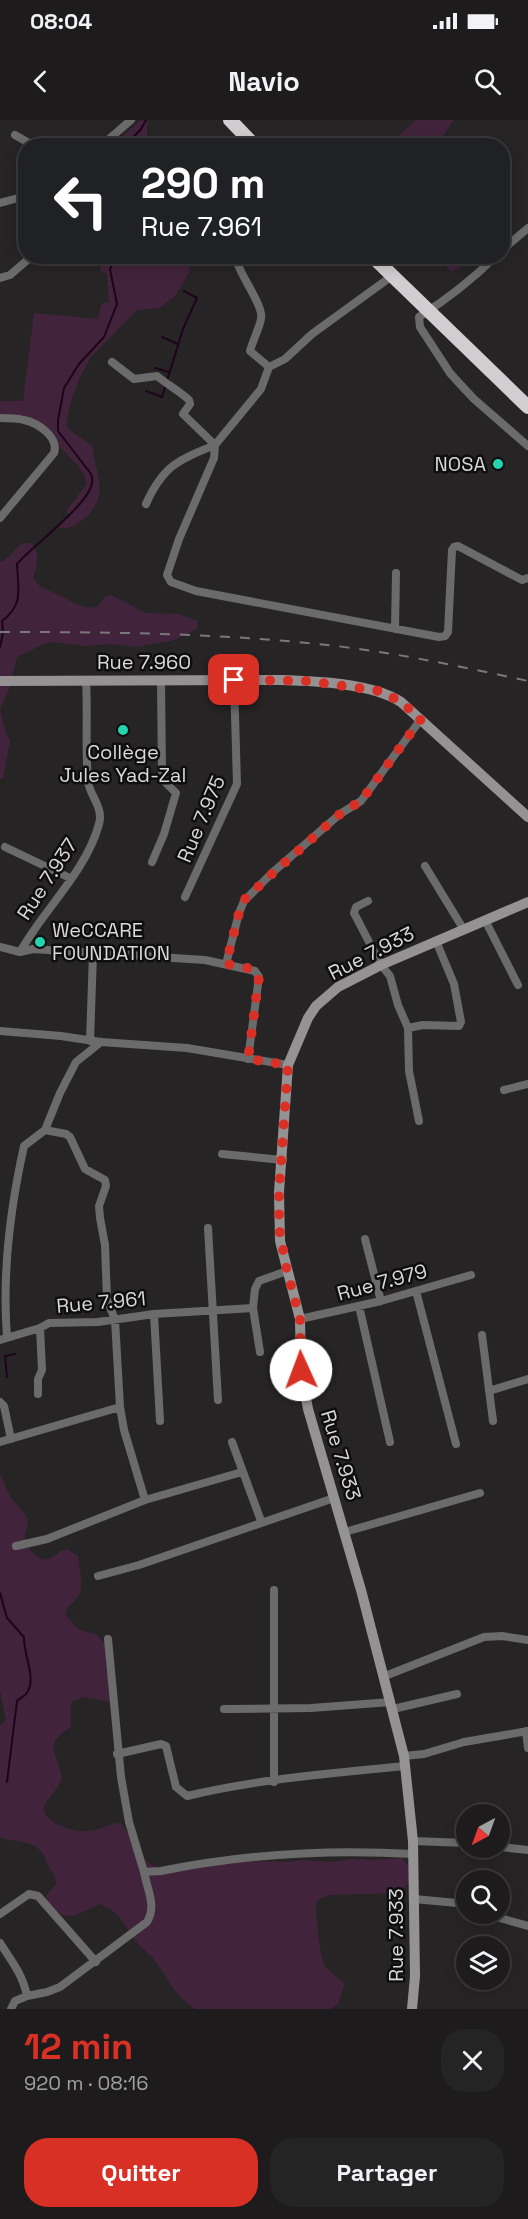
<!DOCTYPE html>
<html lang="fr">
<head>
<meta charset="utf-8">
<style>
  body { margin:0; font-family:"Space Grotesk",sans-serif; background:#252425; color:#f1f3f6; height:100vh; display:flex; flex-direction:column; font-size:22px; white-space:nowrap }
  * { box-sizing:border-box; margin:0 }
  p { font-size:20px; color:#a0a1a3 }
  .icon { flex:none; width:33px; height:33px; fill:none; stroke:currentColor; stroke-width:2; stroke-linecap:round; stroke-linejoin:round }
  .map { position:relative; height:1889px; overflow:hidden }
  .panel { display:flex; flex-direction:column; background:#1d1b1c; flex:1 }
  .panel>* { flex:none }
  .top-card { position:absolute; left:18px; top:18px; width:492px; height:126px; border-radius:24px; box-shadow:0 3px 15px #0003,0 0 0 2px #3b393b; background:#202124; color:#fff; overflow:hidden }
  .needle { width:39px; rotate:221deg }
  .tools { position:absolute; left:456px; top:1684px; display:grid; gap:12px }
  .tools a { display:grid; place-items:center; width:54px; height:54px; border-radius:50%; background:#1d1b1c; box-shadow:0 3px 15px #0003,0 0 0 2px #3b393b; font-size:30px }
  .pin { position:absolute; display:grid; place-items:center; width:51px; height:51px; color:#fff; margin:-26px; border-radius:12px; box-shadow:0 3px 9px #0006 }
  .me { position:absolute; width:66px; margin:-33px; rotate:358deg; stroke-linejoin:round; filter:drop-shadow(0 0 4px #0008) }
  .turn { display:flex; align-items:center; gap:21px; height:126px; padding:0 24px; font-size:27px }
  .turn .icon { width:78px; height:78px; stroke-width:2.5 }
  .turn b { display:block; font-size:42px; line-height:51px }
  .round { display:grid; place-items:center; flex:none; width:63px; height:63px; border-radius:24px; background:#252425 }
  .overview { display:flex; align-items:center; justify-content:space-between; height:102px; padding:0 24px }
  h1 { font-size:36px; font-weight:700; line-height:45px; color:#d93025 }
  .button { display:flex; gap:12px; margin-top:auto; padding:12px 24px }
  .button a { flex:1; height:69px; border-radius:24px; background:#d93025; color:#fff; font-size:24px; font-weight:700; line-height:69px; text-align:center }
  .button a+a { background:#252425; color:#f1f3f6 }
  .status { display:flex; justify-content:space-between; align-items:center; height:42px; padding:0 30px; background:#1d1b1c; direction:ltr }
  .status svg { height:16px; fill:currentColor }
  header { display:flex; justify-content:space-between; align-items:center; height:78px; padding:0 24px; background:#1d1b1c; font-size:27px; font-weight:700 }
  .map>svg:first-child { display:block }
  .green { fill:#41243b }
  .lines { fill:none; stroke-linecap:round; stroke-linejoin:round }
  .stream { stroke:#1e041a; stroke-width:2 }
  .street { stroke:#6c6b6c; stroke-width:8 }
  .secondary { stroke:#959294; stroke-width:10 }
  .highway { stroke:#d1cdd0; stroke-width:14 }
  .rail { stroke:#7a7879; stroke-width:2; stroke-dasharray:10 10; stroke-linecap:butt }
  .route { stroke:#d93025; stroke-width:10; stroke-dasharray:0 18 }
  .poi-dot { fill:#23d5af; stroke:#0f0e0f; stroke-width:2 }
  .labels { text-anchor:middle; stroke-width:5; stroke-linejoin:round; paint-order:stroke }
  .poi-label { font-size:20px; fill:#dad8d9; stroke:#0f0e0f; text-anchor:end }
  .street-label { font-size:20px; fill:#dad8d9; stroke:#0f0e0f }
</style>
</head>
<body>
<div class="status"><b>08:04</b><svg viewBox="0 0 49 12"><path d="M0 12V9h3v3zM5 12V6h3v6zM10 12V3h3v9zM15 12V0h3v12zM26 1h20v11H26zM47 4h2v5h-2z"/></svg></div>
<header><svg class="icon" aria-label="back" viewBox="0 0 24 24"><path d="M15 5l-7 7 7 7"/></svg>Navio<svg class="icon" aria-label="search" viewBox="0 0 24 24"><circle cx="10" cy="10" r="6"/><path d="M15 15l6 6"/></svg></header>
<div class="map">
<svg width="528" height="1889" viewBox="0 0 528 1889">
  <rect width="100%" height="100%" fill="#272426"/>
  <path class="green" d="M141 0 147 3V25H112Z
    M416 0H454L437 25H388Z
    M111 137H190L189 153 175 176 160 188 137 190 91 237 80 257 70 284 66 305 73 313 92 325C95 353 110 375 86 397 77 405 71 409 60 408L59 407 69 394 66 391 87 364 85 356 76 343 60 327 47 307 28 297 0 294V281H23L34 193 98 199 102 183H109L107 154 101 152 99 141Z
    M435 137H460L462 146 452 152Z
    M24 423H31C41 434 37 446 33 458 40 470 50 470 61 476 74 482 82 490 97 487L105 477 111 475 146 493 179 494 197 501 198 508 175 520 136 527 112 524 85 526 52 522 42 525 17 537 8 572 0 589V442C11 439 14 427 24 423Z
    M0 590 6 614 10 620 3 659H0Z
    M0 1353C4 1362 7 1372 12 1379 16 1385 24 1391 27 1398 30 1405 24 1411 25 1417 25 1425 33 1436 42 1439 51 1442 58 1430 67 1429L78 1436C79 1447 84 1465 79 1475 74 1483 67 1485 65 1494 75 1507 80 1512 96 1514L105 1524 106 1530V1549L110 1562V1582L83 1577 72 1582 70 1588 71 1607C45 1623 54 1629 61 1653 67 1670 29 1684 51 1700 63 1709 80 1714 95 1710 105 1708 110 1703 121 1703L146 1741 157 1748 243 1741 288 1742 300 1740 333 1742 352 1739 372 1740 402 1738 408 1745 410 1761 400 1773 330 1775C325 1777 320 1777 317 1782 314 1788 320 1837 324 1844 328 1852 338 1858 345 1863L338 1884 330 1889H196C170 1873 169 1856 151 1836 146 1831 139 1826 135 1820 122 1802 121 1793 100 1784 74 1795 66 1806 46 1780L47 1774 56 1764C56 1756 53 1754 49 1747 46 1743 46 1738 43 1734 34 1719 13 1723 0 1717V1606L6 1600 0 1571Z"/>
  <g class="lines">
    <path class="stream" d="M125 26 141 9 146 0
      M162 217 178 224
      M155 248 169 252
      M146 271 162 277 183 209 197 178 184 171
      M0 527 3 512 2 501C24 484 18 470 17 444 33 425 88 386 92 363 93 360 92 357 91 354L58 311V300L64 268 79 244 104 217 117 184 110 149 115 136
      M7 1257 5 1236 15 1234
      M0 1473 7 1498 24 1517C23 1533 36 1557 28 1571 26 1576 21 1577 17 1581L7 1662"/>
    <path class="street" d="M15 15 34 26
      M101 26 131 0
      M0 83 26 76
      M502 130 528 108
      M235 136C239 155 264 185 261 199 259 209 253 220 250 231L269 247
      M496 136C471 161 449 178 419 197L420 207 450 253 459 263 474 279 528 326
      M392 156 312 214 285 239 269 247 261 269 215 325 214 338 179 419 167 455 171 462 196 471 439 517 445 516 448 512 452 430 454 427 458 426 522 460 528 458
      M0 158 10 155 32 136
      M112 242 134 259 157 256C168 265 179 271 189 280L190 284 183 294 215 325C178 340 163 346 146 384
      M0 298C8 298 17 298 24 300 38 303 59 317 54 333L0 398
      M395 509 396 453
      M86 560C88 593 85 627 88 661 89 675 104 687 99 704 86 752 44 789 20 832L33 829 205 840 255 851 259 857 248 939
      M5 727 70 758
      M152 742 164 714 176 673 164 661 162 655 161 561
      M425 746 464 810
      M185 777 237 664 234 560
      M368 781 356 787 354 793 381 845 390 856 398 885 408 908 409 951 419 1001
      M486 802 518 865
      M0 827 20 832
      M226 844 239 793 244 781 273 752 340 694 361 681 421 599
      M408 908 423 905 459 906 461 902 454 864 436 821
      M0 911 61 916 101 922 187 928 288 945
      M90 921 93 834
      M504 970 528 964
      M45 1010 66 1014 70 1017 85 1049 105 1060 106 1066 99 1086 100 1098 105 1125 107 1179 115 1200 120 1287 124 1310 145 1380
      M222 1034 283 1040
      M208 1108 218 1280
      M365 1119 381 1181
      M416 1171 456 1324
      M359 1186 390 1322
      M253 1188 260 1232
      M154 1194 160 1301
      M300 1199 381 1181 471 1155
      M482 1215 493 1301
      M7 1217C2 1153 10 1089 24 1026L45 1010 60 973 76 942 101 922
      M0 1220 40 1208 49 1203 98 1202 154 1194 253 1188 255 1169 259 1161 287 1151
      M489 1271 528 1259
      M38 1274V1259L42 1250 40 1208
      M0 1282 4 1286 11 1319
      M0 1322 120 1287
      M232 1322 261 1401
      M345 1412 480 1373
      M16 1426 47 1419 145 1380 242 1352
      M98 1456 139 1445 334 1378
      M108 1519 121 1657 129 1702 144 1752
      M385 1556 484 1517 502 1516 528 1520
      M224 1589 311 1588 391 1582
      M393 1589 457 1574
      M526 1611 528 1628
      M117 1634 161 1624 166 1626 176 1667 187 1676C258 1659 333 1653 406 1646
      M404 1636 424 1634 464 1622 528 1611
      M274 1662V1470
      M413 1721 466 1723
      M500 1727 528 1730
      M414 1779 457 1783 466 1787
      M0 1794 29 1774 38 1776 96 1842
      M486 1794 528 1806
      M0 1823C11 1840 23 1855 27 1876L15 1881 11 1889
      M27 1876 47 1872 60 1867 147 1802C157 1786 147 1769 144 1752L161 1751C245 1734 328 1729 413 1734"/>
    <path class="secondary" d="M0 561 280 560C315 561 372 563 401 582L528 697
      M412 1889 415 1856 413 1721 404 1636 361 1470 308 1289 301 1250 300 1199 280 1121 279 1072 288 945 308 898 316 886 338 867 381 845 528 782"/>
    <path class="highway" d="M230 0 255 26
      M372 136 528 287"/>
    <path class="rail" d="M0 512C106 512 212 513 318 524 388 531 459 546 528 561"/>
  </g>
  <g class="lines">
    <path class="route" d="M234 560 308 561 380 571 401 582 421 599 361 681 340 694 273 753 244 780 239 793 226 844C238 846 252 846 259 857L248 939 288 945 279 1072V1108L287 1151 300 1199 301 1250"/>
  </g>
  <g class="poi-dot">
    <circle cx="498" cy="344" r="6"/>
    <circle cx="123" cy="610" r="6"/>
    <circle cx="40" cy="822" r="6"/>
  </g>
  <g class="labels">
    <g class="poi-label">
      <text x="486" y="351">NOSA</text>
      <text x="123" y="639" text-anchor="middle">Collège<tspan x="123" dy="23">Jules Yad-Zal</tspan></text>
      <text x="52" y="817" text-anchor="start">WeCCARE<tspan x="52" dy="23">FOUNDATION</tspan></text>
    </g>
    <g class="street-label">
      <text x="144" y="549">Rue 7.960</text>
      <text transform="translate(201 699) rotate(-67)" y="7">Rue 7.975</text>
      <text transform="translate(47 759) rotate(-57)" y="7">Rue 7.937</text>
      <text transform="translate(371 833) rotate(-27)" y="7">Rue 7.933</text>
      <text transform="translate(382 1162) rotate(-15)" y="7">Rue 7.979</text>
      <text transform="translate(101 1182) rotate(-5)" y="7">Rue 7.961</text>
      <text transform="translate(341 1335) rotate(73)" y="7">Rue 7.933</text>
      <text transform="translate(396 1815) rotate(-90)" y="7">Rue 7.933</text>
    </g>
  </g>
</svg>
<div class="tools">
<a><svg class="needle" viewBox="-14 -14 28 28"><path d="M0-13l5 13h-10z" fill="#e53935"/><path d="M0 13l5-13h-10z" fill="#a0a1a3"/></svg></a>
<a><svg class="icon" aria-label="search" viewBox="0 0 24 24"><circle cx="10" cy="10" r="6"/><path d="M15 15l6 6"/></svg></a>
<a><svg class="icon" aria-label="layers" viewBox="0 0 24 24"><path d="M12 4l9 5-9 5-9-5zM3 14l9 5 9-5"/></svg></a>
</div>
<div class="pin" style="left:234px;top:560px;background:#d93025"><svg class="icon" aria-label="arrive" viewBox="0 0 24 24"><path d="M6 21V4h12l-3 4 3 4H6"/></svg></div>
<svg class="me" style="left:301px;top:1250px" viewBox="-20 -20 40 40"><circle r="19" fill="#fff"/><path d="M0-13L10 11 0 6-10 11z" fill="#d93025"/></svg>
<div class="top-card">
<div class="turn"><svg class="icon" aria-label="left" viewBox="0 0 24 24"><path d="M17 20v-9H6M10 6l-5 5 5 5"/></svg><div><b>290 m</b>Rue 7.961</div></div>
</div>
</div>
<section class="panel">
<div class="overview"><div><h1>12 min</h1><p>920 m · 08:16</p></div><a class="round"><svg class="icon" aria-label="close" viewBox="0 0 24 24"><path d="M6 6l12 12M18 6L6 18"/></svg></a></div>
<div class="button"><a>Quitter</a><a>Partager</a></div>
</section>
</body>
</html>
